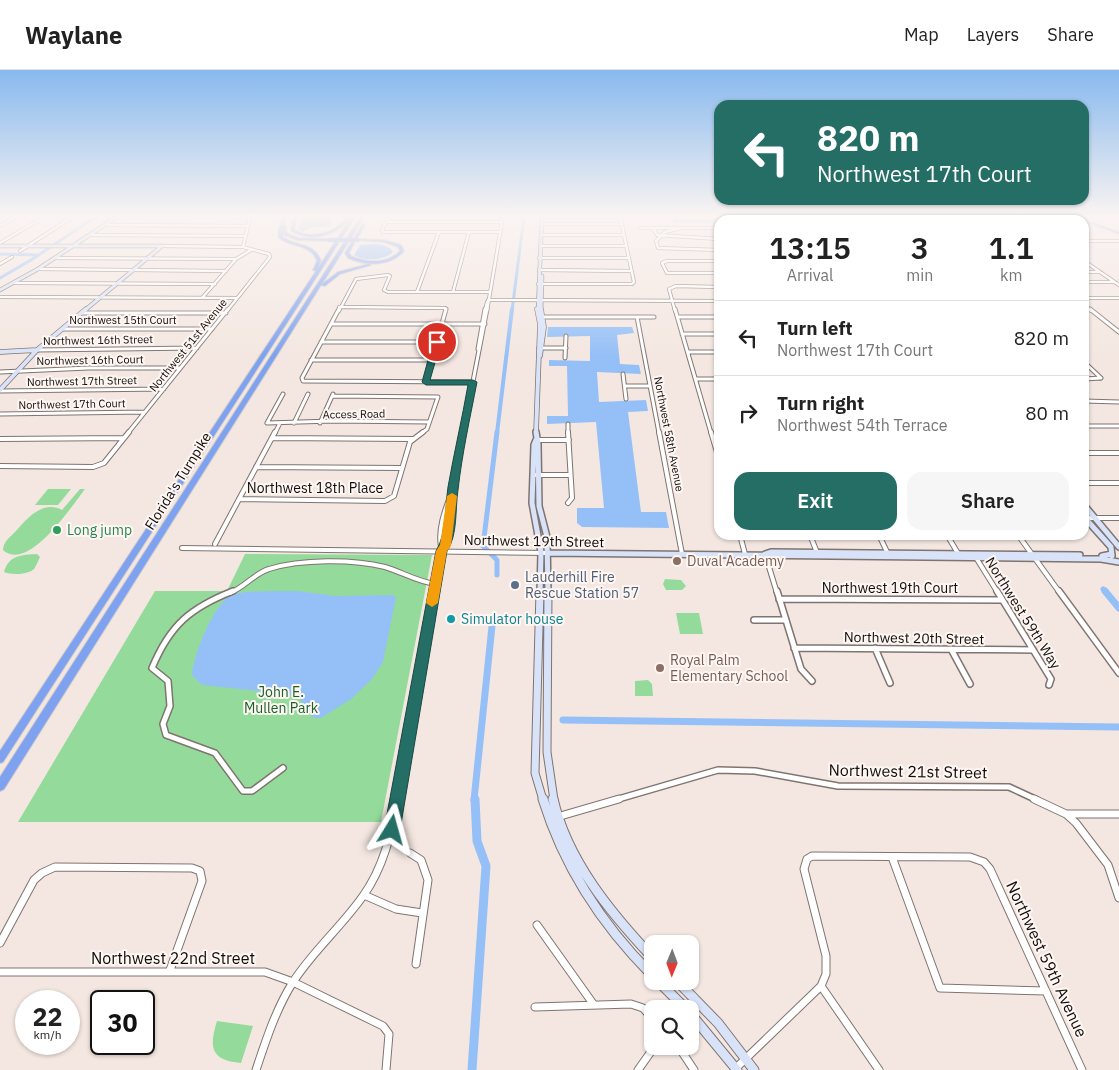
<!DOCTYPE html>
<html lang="en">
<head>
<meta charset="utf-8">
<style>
  body { margin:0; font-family:"IBM Plex Sans",sans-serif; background:#f6f6f6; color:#222; height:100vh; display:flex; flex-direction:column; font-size:19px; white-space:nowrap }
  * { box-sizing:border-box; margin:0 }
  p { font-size:16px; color:#767676 }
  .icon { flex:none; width:28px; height:28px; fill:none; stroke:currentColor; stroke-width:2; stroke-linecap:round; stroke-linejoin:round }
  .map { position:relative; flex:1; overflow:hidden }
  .drawer { position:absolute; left:714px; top:145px; width:375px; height:325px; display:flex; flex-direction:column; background:#fff; border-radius:15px; box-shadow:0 1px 4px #0004 }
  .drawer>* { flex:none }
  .top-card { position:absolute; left:714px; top:30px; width:375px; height:105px; border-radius:15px; box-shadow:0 1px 4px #0004; background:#256e66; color:#fff; overflow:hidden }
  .needle { width:32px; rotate:181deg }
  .tools { position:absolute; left:644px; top:865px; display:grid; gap:10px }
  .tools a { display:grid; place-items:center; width:55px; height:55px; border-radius:10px; background:#fff; box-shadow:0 1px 4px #0004; font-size:25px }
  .speed { position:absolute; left:15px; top:920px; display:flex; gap:10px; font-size:25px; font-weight:700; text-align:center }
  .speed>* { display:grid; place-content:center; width:65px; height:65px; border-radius:50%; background:#fff; box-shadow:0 1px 4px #0004; line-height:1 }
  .speed small { font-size:12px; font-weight:400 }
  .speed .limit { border:2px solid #111; border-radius:8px; background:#fff; color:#111 }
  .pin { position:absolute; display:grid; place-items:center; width:42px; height:42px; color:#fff; margin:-21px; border:2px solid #fff; border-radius:50%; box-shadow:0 1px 5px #0007 }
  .me { position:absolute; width:55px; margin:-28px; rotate:8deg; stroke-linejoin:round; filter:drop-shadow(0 0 4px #0008) }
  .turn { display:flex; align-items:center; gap:18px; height:105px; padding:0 20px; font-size:22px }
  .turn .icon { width:65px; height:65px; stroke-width:2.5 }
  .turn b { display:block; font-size:35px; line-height:42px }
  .eta { display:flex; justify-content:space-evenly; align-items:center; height:85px; text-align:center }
  .eta b { font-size:30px; font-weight:600; line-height:35px }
  .cta { display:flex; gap:10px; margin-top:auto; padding:10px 20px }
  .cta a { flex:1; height:58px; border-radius:15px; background:#256e66; color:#fff; font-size:20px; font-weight:600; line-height:58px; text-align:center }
  .cta a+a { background:#f6f6f6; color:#222 }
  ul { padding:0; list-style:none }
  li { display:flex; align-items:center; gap:15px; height:75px; padding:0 20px; border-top:1px solid #e0e0e0 }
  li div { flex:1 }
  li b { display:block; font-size:19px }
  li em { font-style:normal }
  header { display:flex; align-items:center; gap:30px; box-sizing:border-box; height:70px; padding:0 25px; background:#fff; border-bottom:1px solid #e0e0e0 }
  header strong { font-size:24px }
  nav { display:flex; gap:28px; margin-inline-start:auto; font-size:18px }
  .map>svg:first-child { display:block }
  .green { fill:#94db9b }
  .water { fill:#95c0f7 }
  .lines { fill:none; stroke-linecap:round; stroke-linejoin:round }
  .canal-far4 { stroke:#95c0f7; stroke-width:3 }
  .canal-far3 { stroke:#95c0f7; stroke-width:4 }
  .canal-far2 { stroke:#95c0f7; stroke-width:5 }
  .canal-far1 { stroke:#95c0f7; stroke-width:7 }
  .canal { stroke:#95c0f7; stroke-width:9 }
  .street-far4-casing { stroke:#7f746f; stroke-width:4 }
  .street-far3-casing { stroke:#7f746f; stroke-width:5 }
  .street-far2-casing { stroke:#7f746f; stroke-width:6 }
  .street-far1-casing { stroke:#7f746f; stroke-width:8 }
  .street-casing { stroke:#7f746f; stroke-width:9 }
  .secondary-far4-casing { stroke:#7f746f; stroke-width:4.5 }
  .secondary-far3-casing { stroke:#7f746f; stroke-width:5.5 }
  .secondary-far2-casing { stroke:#7f746f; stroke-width:8 }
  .secondary-far1-casing { stroke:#7f746f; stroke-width:9 }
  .secondary-casing { stroke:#7f746f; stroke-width:11 }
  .highway-casing { stroke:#cbcac9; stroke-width:2 }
  .street-far4 { stroke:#fff; stroke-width:2.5 }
  .street-far3 { stroke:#fff; stroke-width:3 }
  .street-far2 { stroke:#fff; stroke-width:4 }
  .street-far1 { stroke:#fff; stroke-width:5 }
  .street { stroke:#fff; stroke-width:7 }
  .secondary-far4 { stroke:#d8e3fa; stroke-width:3 }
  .secondary-far3 { stroke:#d8e3fa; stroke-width:4 }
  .secondary-far2 { stroke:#d8e3fa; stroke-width:5 }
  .secondary-far1 { stroke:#d8e3fa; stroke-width:7 }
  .secondary { stroke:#d8e3fa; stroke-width:9 }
  .highway { fill:#7ea1f0; fill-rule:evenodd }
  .highway-bridge-casing { stroke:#cbcac9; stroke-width:5; stroke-linecap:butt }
  .highway-bridge { stroke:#7ea1f0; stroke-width:4 }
  .route { fill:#256e66; stroke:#184842 }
  .slow { fill:#f59e0b }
  .leisure-dot { fill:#2e9e5b; stroke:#fef6f2; stroke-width:2 }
  .education-dot { fill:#8d6e63; stroke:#fef6f2; stroke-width:2 }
  .service-dot { fill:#5c6f8a; stroke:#fef6f2; stroke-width:2 }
  .culture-dot { fill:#0f9aa8; stroke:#fef6f2; stroke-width:2 }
  .labels { text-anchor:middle; stroke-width:4; stroke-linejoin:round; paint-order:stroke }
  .far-street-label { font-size:11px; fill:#110d0b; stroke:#fef6f2 }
  .street-label { font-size:14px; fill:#110d0b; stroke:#fef6f2 }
  .leisure-label { font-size:14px; fill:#27864d; stroke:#fef6f2; text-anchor:start }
  .education-label { font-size:14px; fill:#785e54; stroke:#fef6f2; text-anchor:start }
  .service-label { font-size:14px; fill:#4e5e75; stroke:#fef6f2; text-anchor:start }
  .culture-label { font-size:14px; fill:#0d838f; stroke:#fef6f2; text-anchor:start }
  .park-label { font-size:14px; fill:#186127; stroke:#fef6f2 }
  .near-street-label { font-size:16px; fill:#110d0b; stroke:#fef6f2 }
</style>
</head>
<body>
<header>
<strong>Waylane</strong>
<nav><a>Map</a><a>Layers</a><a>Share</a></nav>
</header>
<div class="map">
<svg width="1119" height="1000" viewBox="0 0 1119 1000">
  <rect width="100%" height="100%" fill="#f4e7e1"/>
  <path class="green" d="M48 419H71L58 435H35Z
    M80 419H85C72 436 28 503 3 480 3 472 10 467 16 461 27 448 43 430 62 440Z
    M37 484 40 487C38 491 36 496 34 499 28 505 11 505 4 502 9 485 21 485 37 484Z
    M245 484 432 485 381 752H18L155 521H227Z
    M665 509 681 510 686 516 682 520H666L663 514Z
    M676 543H699L703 564H680Z
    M648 610 652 614 653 626H635V611Z
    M217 951 253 956 241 993C210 990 209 977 217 951Z"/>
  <path class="water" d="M303 146H335L331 150V157H310L303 162 298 160Z
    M360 175C370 174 388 172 393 182 385 190 364 192 354 185Z
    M548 257H632L634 263 617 265 620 294 639 295 641 304 597 302 599 332 646 330 648 341 628 342 641 442H666L669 458 582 457 577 453V438H604L596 352 547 354V346H568L567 296H549V290L590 291V266L547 267Z
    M273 521H298L335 526 393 525 396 527 383 592 372 609 351 629 321 648H313L297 625 202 615 192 605C193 586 213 535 230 526 243 520 259 522 273 521Z"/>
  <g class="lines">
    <path class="canal-far4" d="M675 151 719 152
      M0 184 39 185
      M0 208 31 190 97 146
      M512 241 524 146"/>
    <path class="canal-far3" d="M497 363 512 239"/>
    <path class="canal-far2" d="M1059 465 1061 467
      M497 505V490L483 476 497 362
      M1103 519 1106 523"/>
    <path class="canal-far1" d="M1105 521 1119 538
      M563 650 1119 657
      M474 730 492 556"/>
    <path class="canal" d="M472 1000 486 796 477 771 475 729"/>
    <g class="street-far4-casing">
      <path id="street-far4" d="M232 146 250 148 243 177
        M389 146 382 160 383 162H500
        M808 146 929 149
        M386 152H502
        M541 154H622
        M104 155 248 156
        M0 156 18 146
        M640 158H719
        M653 158 657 165 719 169
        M681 158 665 162 656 171 658 178 719 180
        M90 165 245 166
        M541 165H624
        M1084 171H1119
        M0 173 46 146
        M162 176 243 177 269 184 270 187 227 241
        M540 176H626
        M20 181 74 146
        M56 188 236 189
        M539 188H629
        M719 191H667L662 193 667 203H719
        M1084 191 1119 215
        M0 194 12 187
        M38 199 226 201
        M539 200 631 201
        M1084 202H1100
        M1084 212H1115
        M15 213 215 214
        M538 214H632L634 212 620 146
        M417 222 439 162
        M453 222 469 162
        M0 227 237 228
        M202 228 236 189 251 180
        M1084 228H1119
        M488 230 719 231
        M1084 235 1091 241
        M339 237 445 238 446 241
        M339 241 356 209 388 205 390 206 384 220 388 222H489
        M485 241 487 232
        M487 241 503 146
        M675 241 669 219 676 216 719 217"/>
    </g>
    <g class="street-far3-casing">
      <path id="street-far3" d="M339 239 302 308 303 311 473 312
        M675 239 711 363
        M1090 239 1119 262
        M82 243H226
        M540 247H654
        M637 247 659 363
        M678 247H719
        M331 254H485
        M63 259H212
        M682 264H719
        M321 272H437
        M539 278H566
        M478 279 485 239
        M37 280 197 278
        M688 282H719
        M565 288 566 266
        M311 290H432
        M1084 292 1101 308
        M0 302 88 298H180
        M623 304 626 329
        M696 309H719
        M1084 309 1101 308
        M426 312 446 239
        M625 316H650
        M0 321 164 319
        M283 324 267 353 333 351 429 352
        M332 326 438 327 427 359 422 363
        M1084 331 1119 332
        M0 344 145 342
        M294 353 308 324
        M320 353 333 324
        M568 354V363
        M1084 356H1119
        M128 363 228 239
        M275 363 280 353
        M463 363 487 239"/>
    </g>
    <g class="street-far2-casing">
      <path id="street-far2" d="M659 362 682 484
        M711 362 719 389
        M272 368 413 369
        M0 369 124 368
        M536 370H569
        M1084 383H1119
        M0 396 93 397 104 393 129 362
        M256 397 402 398
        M536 405H570
        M1084 413H1119
        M453 419 463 362
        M453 419 445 476 442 481C436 461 446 437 453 419Z
        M239 429 385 431 394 426 410 372 423 362
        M568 433 572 428 568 362
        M1084 448H1119
        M740 465 745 484
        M810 465 818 485
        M879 465 888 484
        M947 465 959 485
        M1018 465 1060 523
        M215 474 275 362
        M182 478 548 483
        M765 484 777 523
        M975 486 998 523
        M230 523C245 517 255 503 269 499 301 489 353 489 385 497 402 502 418 512 436 514
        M435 523 442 481"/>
    </g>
    <g class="street-far1-casing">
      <path id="street-far1" d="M233 521C190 538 170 555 152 598L168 611 170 636 163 654 166 665 215 683 243 721H252L283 698
        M777 521 801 599 812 611
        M997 521 1051 609 1049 615
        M1059 521 1119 603
        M779 529 1001 530
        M754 550H786
        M794 578 1033 580
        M875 578 890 613
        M951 579 970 614
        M397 730 435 521
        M615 730 718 700 755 701 838 716 1009 717 1037 730"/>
    </g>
    <g class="street-casing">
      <path id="street" d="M1034 729 1066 744H1119
        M1066 744 1076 753 1108 795 1119 828
        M557 747 619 729
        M410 783 421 790 428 810 416 894
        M892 787 940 918 1046 921
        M364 825 396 839 422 843
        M537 855 594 935
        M0 873 34 810 42 803 55 797 192 798 200 801 202 811 170 900
        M0 902H265L293 912 383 956 389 964 386 1000
        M821 916 879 1000
        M535 937 631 934 643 938 652 948
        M678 976 694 1000
        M736 998 821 916 826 904V886L804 799 807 789 812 786 970 787 984 792 990 799 1082 1000
        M256 1000C266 970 276 939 293 912 313 881 342 856 363 826 384 797 391 763 398 729
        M638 1000 655 976"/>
    </g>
    <g class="secondary-far4-casing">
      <path id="secondary-far4" d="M813 146 816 150
        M0 176H162
        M0 220 38 199 118 146
        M84 241 162 176
        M538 241 542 146
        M541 241 542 206"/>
    </g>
    <g class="secondary-far3-casing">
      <path id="secondary-far3" d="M0 282 37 280
        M540 286 544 257 541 239
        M0 320 37 280 86 239
        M536 363 540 254 537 239"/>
    </g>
    <g class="secondary-far2-casing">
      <path id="secondary-far2" d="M536 362 538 374 539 436 547 467 548 523
        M536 370 534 375 532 433 541 482 540 523
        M1084 435 1119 477
        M1084 447 1111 477 1112 486
        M548 483 1101 489 1119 492
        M765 484 771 482 1080 485
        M1102 486 1112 484"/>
    </g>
    <g class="secondary-far1-casing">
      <path id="secondary-far1" d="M540 521 535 703 543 730
        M548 521 547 682 554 730"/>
    </g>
    <g class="secondary-casing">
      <path id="secondary" d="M543 729C564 797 602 855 652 905
        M553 729C567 790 610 842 652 887
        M658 911 686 939
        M677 911 718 953 754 1000
        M690 943 737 1000"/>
    </g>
    <g class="highway-casing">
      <path id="highway" d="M283 146H287L284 155 286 156 287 163 298 168 329 169 331 170 329 171 297 170 284 165 283 160V167C298 177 314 172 321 191L318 198 352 146H356L3 692 0 693V681L316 201 313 200 317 191C311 174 292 178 279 168L278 162Z
        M293 146H297L294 160C312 170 335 163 347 147L350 148C337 167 310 172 291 161Z
        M361 146H365L322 214 338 202 369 194 371 195 340 204 325 216 321 215 4 719 0 721V707Z
        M1070 146H1075L1119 162V164L1084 151V150H1080Z
        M362 154 365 155 357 169 384 170 401 175 404 181C390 197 366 196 348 188L345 183ZM356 170 384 172 398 177 400 181C387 194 367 193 351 186L349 183Z"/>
    </g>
    <use href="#street-far4" class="street-far4"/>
    <use href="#street-far3" class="street-far3"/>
    <use href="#street-far2" class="street-far2"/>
    <use href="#street-far1" class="street-far1"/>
    <use href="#street" class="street"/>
    <use href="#secondary-far4" class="secondary-far4"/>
    <use href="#secondary-far3" class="secondary-far3"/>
    <use href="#secondary-far2" class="secondary-far2"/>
    <use href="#secondary-far1" class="secondary-far1"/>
    <use href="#secondary" class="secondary"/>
    <use href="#highway" class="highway"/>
    <g class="highway-bridge-casing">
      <path id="highway-bridge" d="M329 170H358"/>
    </g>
    <use href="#highway-bridge" class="highway-bridge"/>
  </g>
  <linearGradient id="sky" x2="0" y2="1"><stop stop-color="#87b9ee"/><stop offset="0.51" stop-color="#faf4f2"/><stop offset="1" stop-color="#faf4f2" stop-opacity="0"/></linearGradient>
  <rect width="1119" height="286" fill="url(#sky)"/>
  <path class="route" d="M437 269 441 272 430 310H473L477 312C470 348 462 384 458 420 455 439 458 465 447 481L400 760 397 765 392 767 386 765 384 760 436 481C447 463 445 437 448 417 454 383 462 349 468 315H426L422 312 433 272Z"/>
  <path class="slow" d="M452 423 457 426 451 476 447 481 438 533 432 537 426 533 436 481 440 475 447 426Z"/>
  <circle class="leisure-dot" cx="57" cy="460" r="5"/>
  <g class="education-dot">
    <circle cx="677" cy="491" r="5"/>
    <circle cx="660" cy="598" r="5"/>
  </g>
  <circle class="service-dot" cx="515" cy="515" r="5"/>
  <circle class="culture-dot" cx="451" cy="549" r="5"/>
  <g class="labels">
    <g class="far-street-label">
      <text x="123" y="254">Northwest 15th Court</text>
      <text transform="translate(98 270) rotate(-1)" y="4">Northwest 16th Street</text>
      <text transform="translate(188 275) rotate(-51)" y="4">Northwest 51st Avenue</text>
      <text transform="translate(90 290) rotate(-1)" y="4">Northwest 16th Court</text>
      <text transform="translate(82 311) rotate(-1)" y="4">Northwest 17th Street</text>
      <text transform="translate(72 334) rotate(-1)" y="4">Northwest 17th Court</text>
      <text transform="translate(354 344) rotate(-1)" y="4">Access Road</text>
      <text transform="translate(669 364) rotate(79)" y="4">Northwest 58th Avenue</text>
    </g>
    <g class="street-label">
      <text transform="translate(178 411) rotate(-58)" y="5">Florida's Turnpike</text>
      <text x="315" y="423">Northwest 18th Place</text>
      <text transform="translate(534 471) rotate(1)" y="5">Northwest 19th Street</text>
      <text x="890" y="523">Northwest 19th Court</text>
      <text transform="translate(1023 543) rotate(58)" y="5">Northwest 59th Way</text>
      <text transform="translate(914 568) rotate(1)" y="5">Northwest 20th Street</text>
    </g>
    <g class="leisure-label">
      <text x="67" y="465">Long jump</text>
    </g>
    <g class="education-label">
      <text x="687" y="496">Duval Academy</text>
      <text x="670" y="595">Royal Palm<tspan x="670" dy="16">Elementary School</tspan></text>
    </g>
    <g class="service-label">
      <text x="525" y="512">Lauderhill Fire<tspan x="525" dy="16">Rescue Station 57</tspan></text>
    </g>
    <g class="culture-label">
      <text x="461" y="554">Simulator house</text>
    </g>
    <g class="park-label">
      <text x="281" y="627">John E.<tspan x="281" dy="16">Mullen Park</tspan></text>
    </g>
    <g class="near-street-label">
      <text transform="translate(908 701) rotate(1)" y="6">Northwest 21st Street</text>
      <text x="173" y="894">Northwest 22nd Street</text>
      <text transform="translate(1047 889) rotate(65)" y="6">Northwest 59th Avenue</text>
    </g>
  </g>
</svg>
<div class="tools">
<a><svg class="needle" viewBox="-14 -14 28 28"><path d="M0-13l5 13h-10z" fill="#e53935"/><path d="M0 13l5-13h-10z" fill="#767676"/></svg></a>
<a><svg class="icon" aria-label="search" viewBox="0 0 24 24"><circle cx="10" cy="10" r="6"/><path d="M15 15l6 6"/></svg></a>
</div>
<div class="speed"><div>22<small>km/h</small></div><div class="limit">30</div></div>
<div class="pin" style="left:437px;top:272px;background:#d93025"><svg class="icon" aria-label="arrive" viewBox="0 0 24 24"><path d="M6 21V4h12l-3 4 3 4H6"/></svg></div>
<svg class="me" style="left:392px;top:760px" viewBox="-20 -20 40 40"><path d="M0-17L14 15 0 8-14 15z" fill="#256e66" stroke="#fff" stroke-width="4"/></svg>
<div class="top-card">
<div class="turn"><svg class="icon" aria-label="left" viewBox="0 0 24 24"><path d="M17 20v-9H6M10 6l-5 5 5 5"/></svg><div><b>820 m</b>Northwest 17th Court</div></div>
</div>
<section class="drawer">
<div class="eta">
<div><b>13:15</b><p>Arrival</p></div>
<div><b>3</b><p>min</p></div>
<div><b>1.1</b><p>km</p></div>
</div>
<ul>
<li><svg class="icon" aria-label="left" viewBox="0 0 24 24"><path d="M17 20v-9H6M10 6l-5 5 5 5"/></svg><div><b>Turn left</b><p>Northwest 17th Court</p></div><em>820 m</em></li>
<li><svg class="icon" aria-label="right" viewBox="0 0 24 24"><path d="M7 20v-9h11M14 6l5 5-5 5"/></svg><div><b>Turn right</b><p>Northwest 54th Terrace</p></div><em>80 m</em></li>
</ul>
<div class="cta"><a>Exit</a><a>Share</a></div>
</section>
</div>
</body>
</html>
